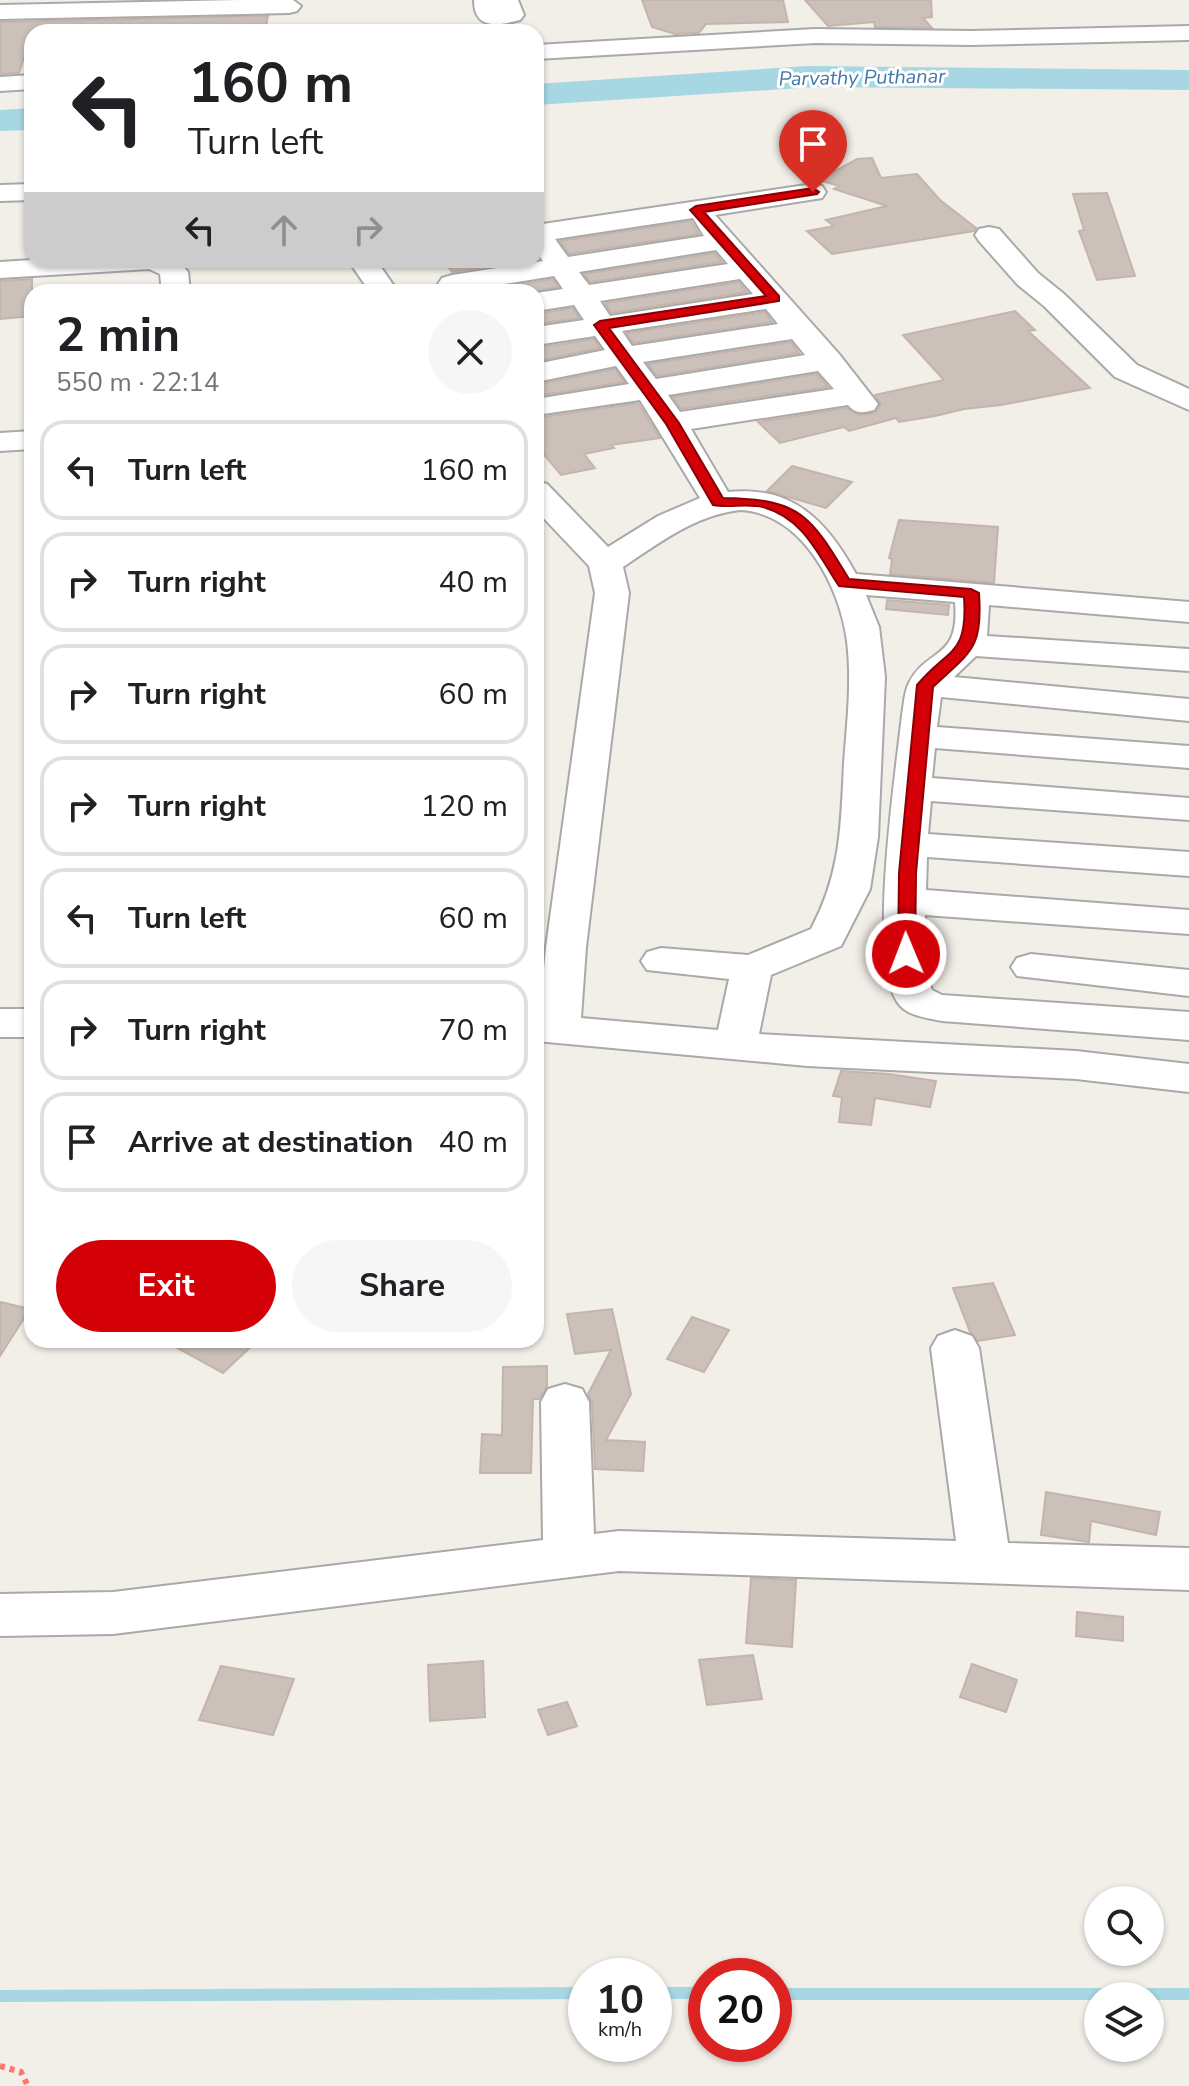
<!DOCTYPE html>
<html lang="en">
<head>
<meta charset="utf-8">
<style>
  body { margin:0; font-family:"Nunito Sans",sans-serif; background:#f6f6f6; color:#202124; height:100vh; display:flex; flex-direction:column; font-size:30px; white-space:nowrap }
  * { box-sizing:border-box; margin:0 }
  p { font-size:26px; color:#757577 }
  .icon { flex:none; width:44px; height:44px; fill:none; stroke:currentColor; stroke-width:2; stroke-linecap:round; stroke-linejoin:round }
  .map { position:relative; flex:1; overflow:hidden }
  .panel { position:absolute; left:24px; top:284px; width:520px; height:1064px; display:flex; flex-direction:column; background:#fff; border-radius:24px; box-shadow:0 2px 6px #0004 }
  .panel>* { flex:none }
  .banner { position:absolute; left:24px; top:24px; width:520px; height:244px; border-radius:24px; box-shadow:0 2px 6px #0004; background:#fff; color:#202124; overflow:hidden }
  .buttons { position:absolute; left:1084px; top:1886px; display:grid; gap:16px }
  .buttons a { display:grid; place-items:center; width:80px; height:80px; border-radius:50%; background:#fff; box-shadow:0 2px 6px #0004; font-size:40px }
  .speed { position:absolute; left:568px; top:1958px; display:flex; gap:16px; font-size:40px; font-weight:700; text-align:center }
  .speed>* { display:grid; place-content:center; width:104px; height:104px; border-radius:50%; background:#fff; box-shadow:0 2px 6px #0004; line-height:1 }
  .speed small { font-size:20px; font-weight:400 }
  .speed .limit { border:12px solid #d22; background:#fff; color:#111 }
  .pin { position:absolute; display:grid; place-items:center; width:68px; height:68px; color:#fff; margin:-82px -34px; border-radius:50% 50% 50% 0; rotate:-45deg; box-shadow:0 0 8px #0007 }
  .pin .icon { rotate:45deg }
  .me { position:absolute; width:88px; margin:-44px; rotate:359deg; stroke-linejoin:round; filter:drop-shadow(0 0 6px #0008) }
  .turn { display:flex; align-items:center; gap:28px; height:168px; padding:0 32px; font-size:36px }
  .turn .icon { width:104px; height:104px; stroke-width:2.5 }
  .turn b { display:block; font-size:56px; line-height:68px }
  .lanes { display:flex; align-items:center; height:76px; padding:0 32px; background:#0003; justify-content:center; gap:40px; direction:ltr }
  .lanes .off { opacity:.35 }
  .round { display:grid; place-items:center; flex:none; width:84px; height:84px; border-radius:42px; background:#f6f6f6 }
  .headline { display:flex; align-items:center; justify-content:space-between; height:136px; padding:0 32px }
  h1 { font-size:48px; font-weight:700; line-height:60px }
  .action { display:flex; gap:16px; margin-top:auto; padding:16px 32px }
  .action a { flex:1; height:92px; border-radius:48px; background:#d30007; color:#fff; font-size:32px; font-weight:700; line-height:92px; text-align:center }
  .action a+a { background:#f6f6f6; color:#202124 }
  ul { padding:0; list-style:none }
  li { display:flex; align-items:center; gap:24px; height:100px; margin:0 16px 12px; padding:0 16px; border:4px solid #e0e0e0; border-radius:24px }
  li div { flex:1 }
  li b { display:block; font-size:30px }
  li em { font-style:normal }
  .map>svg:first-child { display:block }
  .water { fill:#a6d7e2 }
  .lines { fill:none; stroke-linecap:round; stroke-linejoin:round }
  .stream { stroke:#a6d7e2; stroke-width:12 }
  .building { fill:#cbc1ba; stroke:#c5b4a9; stroke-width:2 }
  .minor-casing { stroke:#a9a9a9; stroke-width:4 }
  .path { stroke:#ff766c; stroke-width:6; stroke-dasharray:5 5; stroke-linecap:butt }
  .minor { fill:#fff; fill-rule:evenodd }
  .route { fill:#d30007; stroke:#890005; stroke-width:2 }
  .labels { text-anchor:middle; stroke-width:6; stroke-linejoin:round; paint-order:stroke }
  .far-water-label { font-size:20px; font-style:italic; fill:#4178a9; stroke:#fff }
</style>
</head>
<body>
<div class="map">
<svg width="1189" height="2086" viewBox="0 0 1189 2086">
  <rect width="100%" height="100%" fill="#f2eee8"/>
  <path class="water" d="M808 66 1189 70V90L815 87 536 105V84Z
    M32 108V130L0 131V110Z"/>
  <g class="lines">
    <path class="stream" d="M654 1993H706
      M774 1994H1189
      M0 1996 586 1993"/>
  </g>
  <path class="building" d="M642 0H783L788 22 706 24 699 33 675 34 652 27Z
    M805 0H931L932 17 923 18 932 28 875 27 874 22 828 26Z
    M268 16 265 30 260 32H32L19 73 0 74V22Z
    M872 158 881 178 917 174 940 200 976 228 974 231 832 254 807 231 834 226 826 220 887 206 834 189 839 186 819 180 857 159Z
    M1107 193 1135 276 1097 280 1079 231 1084 230 1073 194Z
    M691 221 699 234 569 254 560 241Z
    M715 253 722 262 590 282 584 274Z
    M443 260H530L452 272Z
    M32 279V316L0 319V281Z
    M553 279 558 287 533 292H474Z
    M739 282 747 292 611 313 605 303Z
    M573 308 579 318 536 324V314Z
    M1015 311 1035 330 1028 331 1090 388 1001 405 964 409 935 416 899 422 896 418 849 431 844 427 780 443 758 422 847 408 859 415 875 413 881 404 875 395 944 380 903 335Z
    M765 312 772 322 633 343 627 333Z
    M594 339 600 348 536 361V348Z
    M791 342 799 353 657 376 648 364Z
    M615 369 624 382 536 396V385Z
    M817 374 828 387 681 409 673 397Z
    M638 403 660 438 611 445 614 448 584 454 595 468 561 475 536 445V418Z
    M792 466 852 482 826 508 767 491Z
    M899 520 998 527 994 583 890 574 892 559 889 558Z
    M887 600 949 605 948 615 886 609Z
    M841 1071 889 1074 936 1081 930 1107 875 1098 871 1125 839 1122 842 1097 833 1096Z
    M993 1283 1015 1335 978 1341 970 1332 953 1288Z
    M0 1302 30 1309 0 1356Z
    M612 1309 631 1394 606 1440 645 1442 643 1471 595 1469 592 1402 588 1394 611 1350 575 1354 567 1314Z
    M692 1317 729 1330 704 1372 667 1359Z
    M163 1340H258L223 1373Z
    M547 1366V1387L539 1399H533L531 1473H480L482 1434 502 1435 503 1367Z
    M1046 1492 1160 1512 1156 1535 1091 1521 1089 1542 1041 1535Z
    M751 1578 796 1580 792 1647 746 1643Z
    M1077 1612 1123 1617V1641L1076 1636Z
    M753 1655 762 1699 707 1705 699 1660Z
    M483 1661 485 1717 430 1721 428 1665Z
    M972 1664 1017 1680 1006 1712 960 1697Z
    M221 1666 294 1679 273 1735 199 1720Z
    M567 1702 577 1726 548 1735 538 1710Z"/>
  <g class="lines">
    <g class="minor-casing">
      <path id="minor" d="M239 0H293L301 6 297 11 289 13 0 19V5Z
        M474 0H518L524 15 520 20C498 26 474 30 474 0Z
        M1189 26V40L971 45 815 43 536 59V45L815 29 971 31Z
        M32 75V89L0 91V77Z
        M32 184V200L0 201V185Z
        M813 184 822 186 826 192 822 198 715 215 839 354 878 404 874 410C863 413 855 414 848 405L691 429 728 492C793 485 827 521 856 574L1189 602V622L989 605 987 636 1189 649V671L976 656 954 677 1189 699V721L941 697 937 727 1189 746V768L935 748 932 778 1189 798V820L931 801 928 834 1189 852V876L927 857 926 890 1189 910V934L925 915 928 978 932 990 942 995 1189 1012V1040L942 1021C927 1018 907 1016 898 1003 867 960 896 772 902 715 904 705 904 692 909 683 927 647 960 661 955 602L866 595 879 627 885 677 878 837 870 889 841 946 771 975 759 1034 1076 1051 1189 1064V1092L1076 1079 807 1066 536 1041V1013L540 1014 546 947 595 593 589 566 536 510V481L547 484 608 547 658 516 700 498 640 400 536 415V399L629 384 616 366 536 382V364L605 350 595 336 536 345V327L584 320 574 305 536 311V293L563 289 554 276 455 292 442 290 438 284 442 278 452 275 543 261 536 251V225ZM693 218 704 236 568 257 555 239ZM716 250 728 264 589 285 579 272ZM740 279 753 294 610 316 600 301ZM766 309 778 324 632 346 622 331ZM792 339 805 355 656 379 643 362ZM818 371 834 389 680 412 668 395ZM740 510C802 513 840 586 847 641 852 682 847 723 844 763 841 825 841 873 811 929L748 955 661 948 647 952 641 961 647 970 729 979 718 1030 581 1018 586 947 629 593 623 567C659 543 695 515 740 510Z
        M989 227 999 229 1038 273 1064 294 1137 365 1189 389V410L1115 377 1044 306 1018 285 979 241 975 235 979 229Z
        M32 260H178L188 272 190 292H162L160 274 149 269 0 278V262Z
        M348 260H376L398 292H370Z
        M32 431V449L0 451V433Z
        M1031 954 1189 970V996L1017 976 1011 967 1017 958Z
        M0 1009H32V1037H0Z
        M955 1330 972 1336 979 1348 1008 1543 1189 1548V1590L619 1571 113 1634 0 1636V1594L113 1592 543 1540 541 1402 548 1389 565 1384 582 1389 589 1402 594 1534 619 1531 956 1541 931 1348 938 1336Z"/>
    </g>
    <path class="path" d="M0 2066 21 2072 28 2086"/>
    <use href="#minor" class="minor"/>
  </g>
  <path class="route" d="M813 188 819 192 817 194 704 212 779 296V301L609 328 679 423 723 498C801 499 810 515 849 579L971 589 979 593C983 649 971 651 933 687L916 873 915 954 906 959 898 954 899 873 917 685C949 647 968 656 964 597L839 586C817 553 804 519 763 507 747 503 729 508 713 505L666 424 594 325 600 321 766 296 690 210 696 206Z"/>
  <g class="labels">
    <g class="far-water-label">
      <text transform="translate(862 77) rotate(-1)" y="7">Parvathy Puthanar</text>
    </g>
  </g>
</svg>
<div class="buttons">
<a><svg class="icon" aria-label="search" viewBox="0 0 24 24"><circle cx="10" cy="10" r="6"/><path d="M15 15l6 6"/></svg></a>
<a><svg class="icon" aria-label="layers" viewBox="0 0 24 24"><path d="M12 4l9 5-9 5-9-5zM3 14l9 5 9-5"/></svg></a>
</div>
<div class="speed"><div>10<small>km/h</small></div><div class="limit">20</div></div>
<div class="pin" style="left:813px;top:192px;background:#d93025"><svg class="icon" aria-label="arrive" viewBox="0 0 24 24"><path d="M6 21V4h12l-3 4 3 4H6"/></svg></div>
<svg class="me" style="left:906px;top:954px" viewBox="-20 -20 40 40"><circle r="17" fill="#d30007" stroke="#fff" stroke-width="3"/><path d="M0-11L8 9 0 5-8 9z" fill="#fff"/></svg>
<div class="banner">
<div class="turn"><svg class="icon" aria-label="left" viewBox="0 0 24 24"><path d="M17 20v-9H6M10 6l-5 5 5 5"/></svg><div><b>160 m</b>Turn left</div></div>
<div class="lanes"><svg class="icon" aria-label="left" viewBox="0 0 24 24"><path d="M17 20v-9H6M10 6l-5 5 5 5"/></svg><svg class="icon off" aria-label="ahead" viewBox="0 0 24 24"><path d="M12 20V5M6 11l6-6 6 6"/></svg><svg class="icon off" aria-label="right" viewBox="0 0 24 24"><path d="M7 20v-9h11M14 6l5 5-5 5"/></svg></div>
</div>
<section class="panel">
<div class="headline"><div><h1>2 min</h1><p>550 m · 22:14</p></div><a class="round"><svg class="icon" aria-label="close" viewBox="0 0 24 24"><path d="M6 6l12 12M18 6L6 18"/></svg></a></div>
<ul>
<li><svg class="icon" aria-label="left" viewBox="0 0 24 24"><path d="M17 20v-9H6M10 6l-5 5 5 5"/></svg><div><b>Turn left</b></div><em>160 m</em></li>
<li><svg class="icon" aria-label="right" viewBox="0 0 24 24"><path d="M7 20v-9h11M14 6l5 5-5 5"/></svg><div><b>Turn right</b></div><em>40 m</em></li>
<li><svg class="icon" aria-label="right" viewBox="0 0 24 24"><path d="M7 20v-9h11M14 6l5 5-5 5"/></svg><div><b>Turn right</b></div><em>60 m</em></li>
<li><svg class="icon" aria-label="right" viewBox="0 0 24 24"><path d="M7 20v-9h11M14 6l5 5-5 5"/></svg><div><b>Turn right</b></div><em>120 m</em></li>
<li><svg class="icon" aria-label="left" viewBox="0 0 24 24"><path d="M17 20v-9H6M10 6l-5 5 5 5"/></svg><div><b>Turn left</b></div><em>60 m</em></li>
<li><svg class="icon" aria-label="right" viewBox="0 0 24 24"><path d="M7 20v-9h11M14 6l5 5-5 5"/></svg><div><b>Turn right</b></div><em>70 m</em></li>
<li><svg class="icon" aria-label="arrive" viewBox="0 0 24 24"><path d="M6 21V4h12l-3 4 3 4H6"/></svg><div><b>Arrive at destination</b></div><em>40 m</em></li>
</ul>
<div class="action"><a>Exit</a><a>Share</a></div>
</section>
</div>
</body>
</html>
